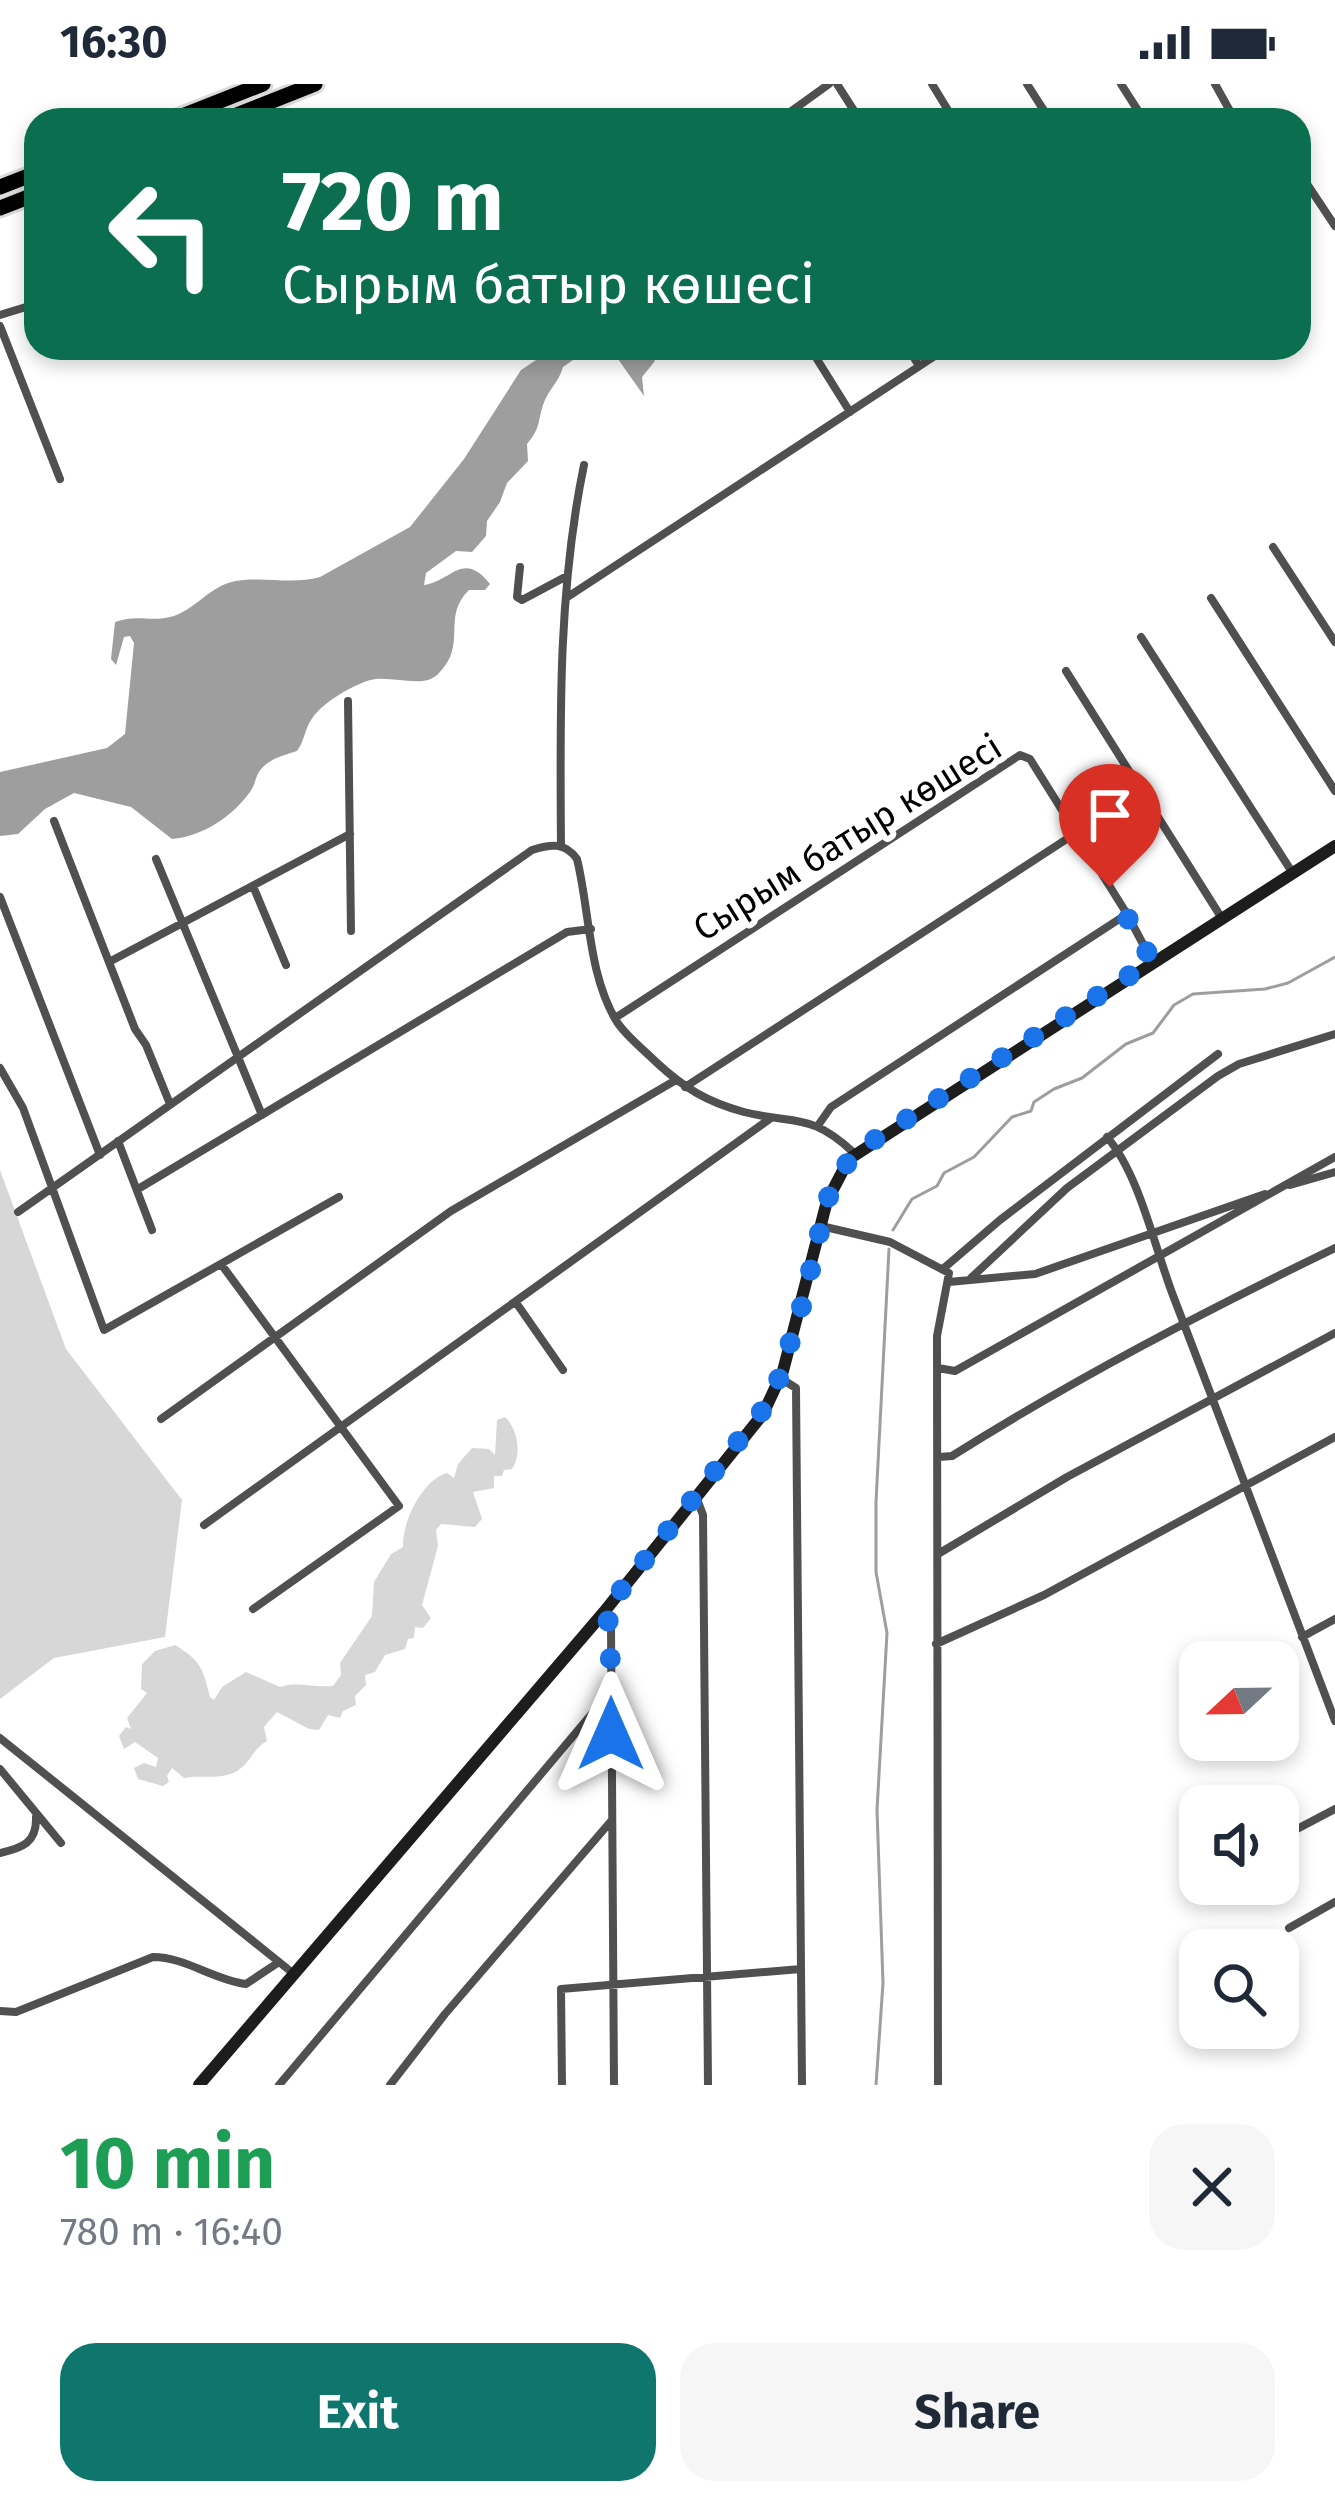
<!DOCTYPE html>
<html lang="en">
<head>
<meta charset="utf-8">
<style>
  body { margin:0; font-family:"Fira Sans",sans-serif; background:#f6f6f7; color:#1f2937; height:100vh; display:flex; flex-direction:column; font-size:45px; white-space:nowrap }
  * { box-sizing:border-box; margin:0 }
  p { font-size:39px; color:#747a83 }
  .icon { flex:none; width:66px; height:66px; fill:none; stroke:currentColor; stroke-width:2; stroke-linecap:round; stroke-linejoin:round }
  .map { position:relative; height:2001px; overflow:hidden }
  .sheet { display:flex; flex-direction:column; background:#fff; flex:1 }
  .sheet>* { flex:none }
  .banner { position:absolute; left:24px; top:24px; width:1287px; height:252px; border-radius:36px; box-shadow:0 6px 18px #0003; background:#0b6e4f; color:#fff; overflow:hidden }
  .needle { width:78px; rotate:248deg }
  .tools { position:absolute; left:1179px; top:1557px; display:grid; gap:24px }
  .tools a { display:grid; place-items:center; width:120px; height:120px; border-radius:24px; background:#fff; box-shadow:0 6px 18px #0003; font-size:60px }
  .pin { position:absolute; display:grid; place-items:center; width:102px; height:102px; color:#fff; margin:-123px -51px; border-radius:50% 50% 50% 0; rotate:-45deg; box-shadow:0 0 12px #0007 }
  .pin .icon { rotate:45deg }
  .me { position:absolute; width:132px; margin:-66px; rotate:0deg; stroke-linejoin:round; filter:drop-shadow(0 0 9px #0008) }
  .turn { display:flex; align-items:center; gap:42px; height:252px; padding:0 60px; font-size:54px }
  .turn .icon { width:156px; height:156px; stroke-width:2.5 }
  .turn b { display:block; font-size:84px; line-height:102px }
  .round { display:grid; place-items:center; flex:none; width:126px; height:126px; border-radius:36px; background:#f6f6f7 }
  .headline { display:flex; align-items:center; justify-content:space-between; height:204px; padding:0 60px }
  h1 { font-size:72px; font-weight:700; line-height:90px; color:#1e9e55 }
  .action { display:flex; gap:24px; margin-top:auto; padding:24px 60px }
  .action a { flex:1; height:138px; border-radius:36px; background:#0f766e; color:#fff; font-size:48px; font-weight:700; line-height:138px; text-align:center }
  .action a+a { background:#f6f6f7; color:#1f2937 }
  .status { display:flex; justify-content:space-between; align-items:center; height:84px; padding:0 60px; background:#fff; direction:ltr }
  .status svg { height:33px; fill:currentColor }
  .map>svg:first-child { display:block }
  .green { fill:#d7d7d7 }
  .water { fill:#9e9e9e }
  .lines { fill:none; stroke-linecap:round; stroke-linejoin:round }
  .stream { stroke:#9e9e9e; stroke-width:3 }
  .highway-casing { stroke:#dbdbdb; stroke-width:21 }
  .street { stroke:#505050; stroke-width:8 }
  .secondary { stroke:#1d1d1d; stroke-width:12 }
  .highway { stroke:#000; stroke-width:15 }
  .route { stroke:#1a73e8; stroke-width:21; stroke-dasharray:0 37.8 }
  .labels { text-anchor:middle; stroke-width:12; stroke-linejoin:round; paint-order:stroke }
  .street-label { font-size:36px; fill:#000; stroke:#fff }
</style>
</head>
<body>
<div class="status"><b>16:30</b><svg viewBox="0 0 49 12"><path d="M0 12V9h3v3zM5 12V6h3v6zM10 12V3h3v9zM15 12V0h3v12zM26 1h20v11H26zM47 4h2v5h-2z"/></svg></div>
<div class="map">
<svg width="1335" height="2001" viewBox="0 0 1335 2001">
  <rect width="100%" height="100%" fill="#fff"/>
  <path class="green" d="M0 1086 66 1265 182 1416 165 1553 54 1574 0 1615Z
    M505 1333C518 1345 522 1371 512 1385L504 1386 502 1392H494V1404L473 1408 482 1435 475 1443 441 1440 436 1446 438 1462 422 1521 431 1534 423 1544 415 1543 414 1554 408 1555 405 1565 385 1571 375 1588 365 1591 366 1601 355 1612 356 1621 343 1627 340 1634 328 1631 319 1646 309 1645 277 1628 264 1643 267 1657C254 1664 252 1675 241 1684 225 1698 202 1690 184 1694L172 1684 167 1692 169 1698 163 1702 138 1695 134 1684 144 1679 156 1683 158 1674 135 1658 124 1665 119 1652 126 1643 131 1645 127 1634 147 1609 141 1605 142 1580 155 1567 175 1561C202 1578 202 1583 210 1613L214 1616 222 1603 246 1588 280 1603C298 1597 313 1604 333 1602L341 1591 340 1579 372 1532 374 1498 391 1470 403 1463C402 1438 422 1396 447 1389L454 1394 458 1380 472 1364 489 1365 495 1371 497 1336Z"/>
  <path class="water" d="M554 264H644L655 277 642 293 644 312 613 268 603 264 588 273 580 271 563 283C559 298 548 306 543 321 537 340 541 343 527 360L528 377 507 399 500 418 487 437 486 452 472 468 456 467 426 489 424 501C452 497 463 466 490 500L485 506H469C441 533 468 560 439 589 423 607 390 589 367 597 350 603 324 618 313 633 305 643 305 656 297 667 285 671 272 674 263 683 255 690 256 700 250 708 232 733 203 752 172 755L131 723 74 709 45 725 18 750 0 752V688L107 664 125 650 134 559 130 552 124 553 116 581 111 575 115 538C137 530 150 538 170 533 195 527 210 501 236 497 264 492 292 501 320 493L410 443 464 375 521 286Z"/>
  <g class="lines">
    <path class="stream" d="M893 1146 912 1115 937 1102 944 1089 974 1073 1012 1033 1031 1027 1034 1018 1054 1005 1082 994 1126 960 1153 949 1174 921 1193 910 1265 905 1288 899 1335 873
      M876 2001 883 1899 877 1726 887 1549 876 1488V1418L889 1165"/>
    <g class="highway-casing">
      <path id="highway" d="M172 36 263 0
        M224 36 315 0
        M0 103 36 89
        M0 124 36 110"/>
    </g>
    <path class="street" d="M837 0 860 36
      M932 0 954 36
      M1027 0 1050 36
      M1121 0 1144 36
      M1215 0 1235 36
      M779 36 829 0
      M1299 88 1335 142
      M0 231 36 220
      M0 242 60 395
      M810 264 850 328
      M908 264 919 282
      M1273 463 1335 558
      M520 483 517 513 522 516 567 492
      M566 514 947 264
      M1211 514 1335 707
      M1141 553 1292 788
      M1066 587 1221 833
      M348 617 351 847
      M54 737 135 945 146 961 170 1020
      M561 762C560 634 558 506 584 381
      M156 775 262 1031
      M253 802 286 881
      M0 813 100 1071
      M109 878 350 750
      M615 934 1020 671 1030 675 1127 830 1152 877
      M0 984 23 1024 104 1246 339 1113
      M685 1003 1076 749
      M819 1040 831 1023 1127 830
      M1107 1053C1140 1091 1155 1166 1174 1214 1228 1355 1281 1495 1335 1637
      M118 1057 152 1146
      M1290 1101 1335 1088
      M138 1105 567 848 591 845
      M18 1128 532 766C551 760 565 758 577 775 590 828 588 891 617 938 627 953 643 965 656 978 684 1004 707 1018 744 1028 795 1041 811 1028 854 1069
      M821 1142 890 1158 949 1189 937 1252 938 2001
      M221 1180 399 1422 253 1525
      M944 1184 1000 1136 1218 970
      M971 1194 1067 1104 1218 992 1239 980 1335 950
      M949 1198 1035 1190 1265 1110
      M517 1220 563 1286
      M938 1284 955 1287 1335 1073
      M780 1294 796 1304 802 2001
      M161 1335 451 1127 676 996
      M939 1373 952 1372C1076 1294 1203 1228 1335 1164
      M697 1415 703 1431 708 2001
      M204 1441 771 1034
      M938 1470 1067 1393 1335 1249
      M605 1529 611 1541 614 2001
      M1302 1553 1335 1535
      M936 1560 1044 1511 1335 1353
      M0 1654 294 1890
      M0 1685 61 1759
      M1278 1755 1335 1725
      M0 1769C22 1764 37 1759 36 1733
      M1289 1844 1335 1818
      M0 1927 16 1928 153 1873C185 1873 214 1896 246 1900L279 1878
      M279 2001 611 1607
      M390 2001 445 1930 612 1736
      M562 2001 561 1905 801 1885"/>
    <path class="secondary" d="M199 2001 604 1528 763 1330 783 1287 827 1117 849 1075 1335 762"/>
    <use href="#highway" class="highway"/>
  </g>
  <g class="lines">
    <path class="route" d="M611 1650 610 1541 604 1528 773 1313 803 1218 827 1117 834 1099 854 1069 1152 877 1110 803"/>
  </g>
  <g class="labels">
    <g class="street-label">
      <text transform="translate(847 753) rotate(-32)" y="13">Сырым батыр көшесі</text>
    </g>
  </g>
</svg>
<div class="tools">
<a><svg class="needle" viewBox="-14 -14 28 28"><path d="M0-13l5 13h-10z" fill="#e53935"/><path d="M0 13l5-13h-10z" fill="#747a83"/></svg></a>
<a><svg class="icon" aria-label="sound" viewBox="0 0 24 24"><path d="M4 9h4l5-4v14l-5-4H4zM17 9q2 3 0 6"/></svg></a>
<a><svg class="icon" aria-label="search" viewBox="0 0 24 24"><circle cx="10" cy="10" r="6"/><path d="M15 15l6 6"/></svg></a>
</div>
<div class="pin" style="left:1110px;top:803px;background:#d93025"><svg class="icon" aria-label="arrive" viewBox="0 0 24 24"><path d="M6 21V4h12l-3 4 3 4H6"/></svg></div>
<svg class="me" style="left:611px;top:1650px" viewBox="-20 -20 40 40"><path d="M0-17L14 15 0 8-14 15z" fill="#1a73e8" stroke="#fff" stroke-width="4"/></svg>
<div class="banner">
<div class="turn"><svg class="icon" aria-label="left" viewBox="0 0 24 24"><path d="M17 20v-9H6M10 6l-5 5 5 5"/></svg><div><b>720 m</b>Сырым батыр көшесі</div></div>
</div>
</div>
<section class="sheet">
<div class="headline"><div><h1>10 min</h1><p>780 m · 16:40</p></div><a class="round"><svg class="icon" aria-label="close" viewBox="0 0 24 24"><path d="M6 6l12 12M18 6L6 18"/></svg></a></div>
<div class="action"><a>Exit</a><a>Share</a></div>
</section>
</body>
</html>
